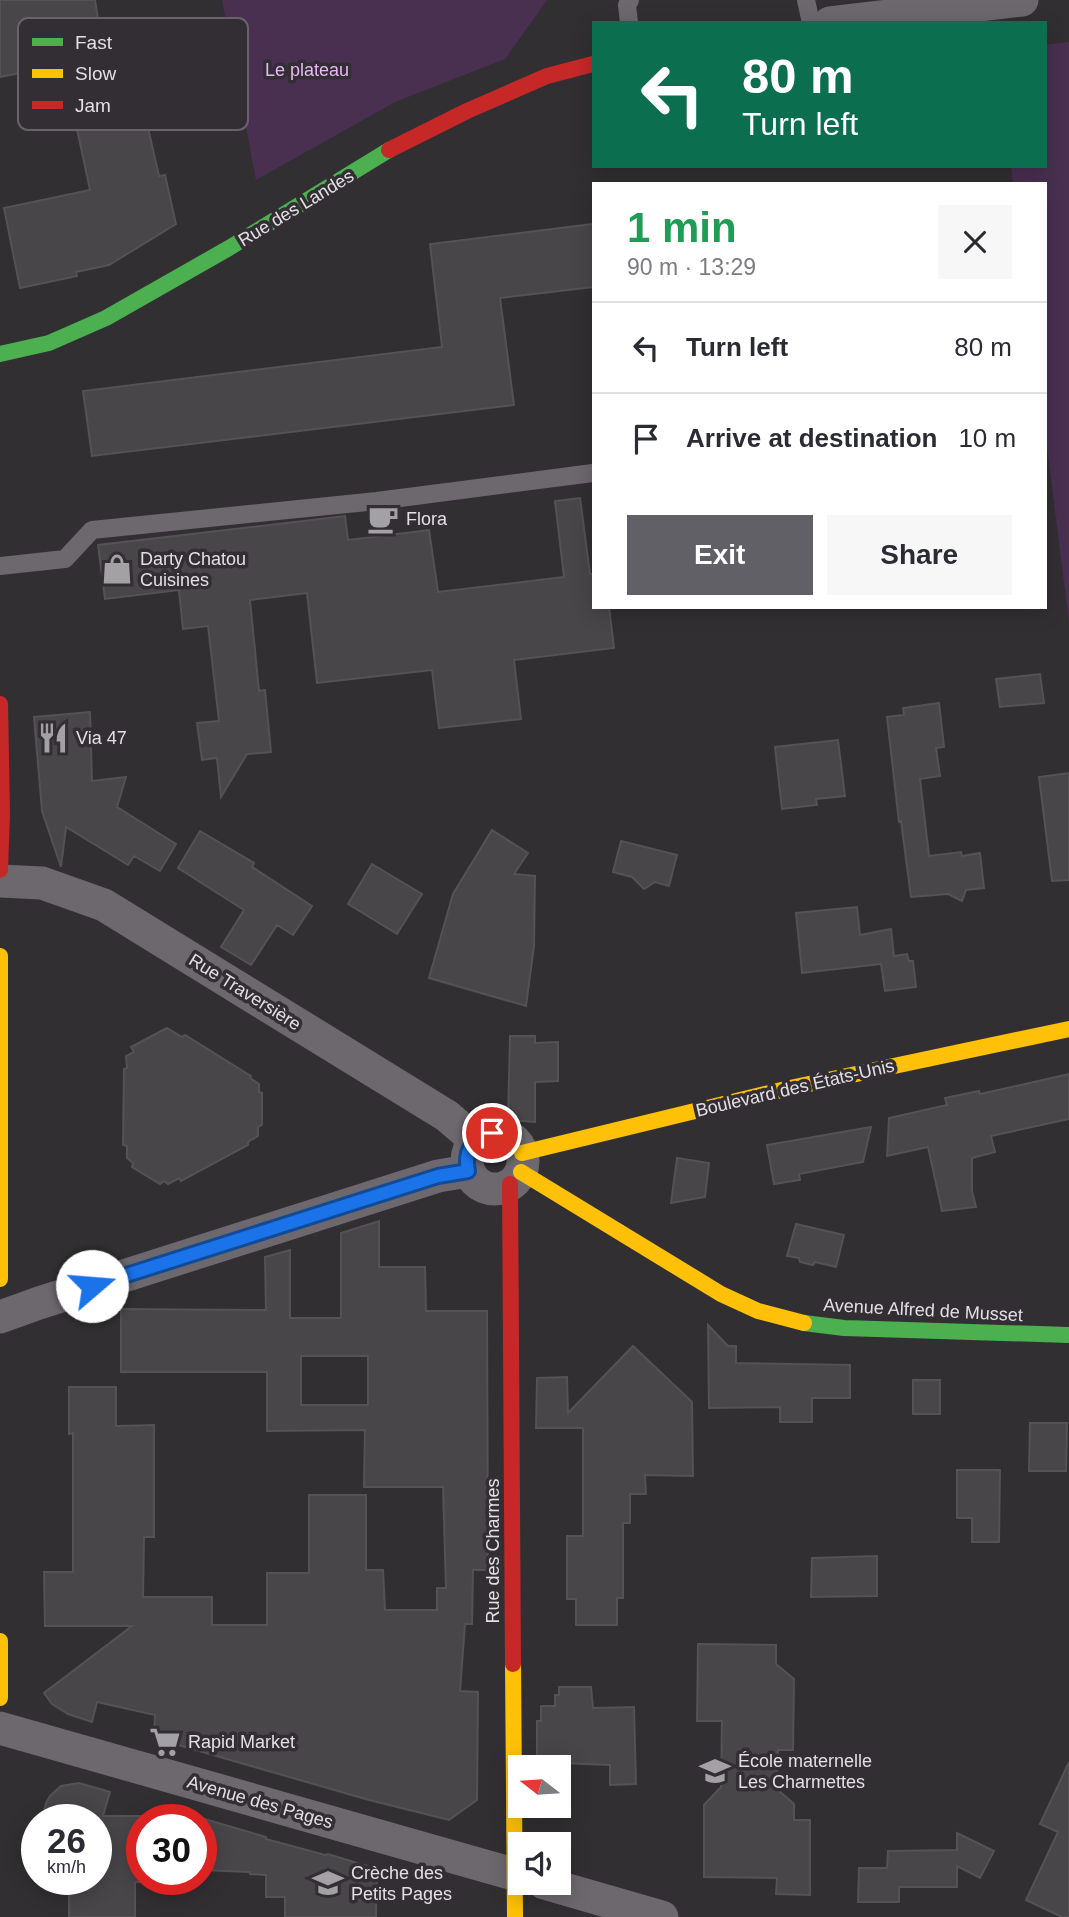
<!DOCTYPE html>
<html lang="en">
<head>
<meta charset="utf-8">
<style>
  body { margin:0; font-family:Arial,sans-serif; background:#f7f7f7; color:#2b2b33; height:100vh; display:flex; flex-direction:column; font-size:26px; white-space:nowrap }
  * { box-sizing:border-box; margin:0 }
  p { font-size:23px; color:#7c7c81 }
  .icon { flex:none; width:38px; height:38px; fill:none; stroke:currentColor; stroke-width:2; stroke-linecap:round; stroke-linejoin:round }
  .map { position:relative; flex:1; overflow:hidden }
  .panel { position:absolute; left:592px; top:182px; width:455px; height:427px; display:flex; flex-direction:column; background:#fff; border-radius:0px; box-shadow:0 4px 18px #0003 }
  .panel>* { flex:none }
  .guide { position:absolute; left:592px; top:21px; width:455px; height:147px; border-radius:0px; box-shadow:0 4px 18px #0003; background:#0b6e4f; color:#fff; overflow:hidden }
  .needle { width:46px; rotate:287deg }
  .buttons { position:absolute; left:508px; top:1755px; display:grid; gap:14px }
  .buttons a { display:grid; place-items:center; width:63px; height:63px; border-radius:0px; background:#fff; box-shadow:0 4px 18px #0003; font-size:35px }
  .speed { position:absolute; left:21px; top:1804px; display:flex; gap:14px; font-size:35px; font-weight:700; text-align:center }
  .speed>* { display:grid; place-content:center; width:91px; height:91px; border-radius:50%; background:#fff; box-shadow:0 4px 18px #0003; line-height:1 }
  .speed small { font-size:18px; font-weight:400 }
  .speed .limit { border:10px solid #d22; background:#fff; color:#111 }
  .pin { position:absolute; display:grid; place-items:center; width:60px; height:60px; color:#fff; margin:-30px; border:4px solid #fff; border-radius:50%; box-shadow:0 2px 7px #0007 }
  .me { position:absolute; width:77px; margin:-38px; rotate:72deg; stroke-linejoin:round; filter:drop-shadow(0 0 5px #0008) }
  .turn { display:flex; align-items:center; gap:24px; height:147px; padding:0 35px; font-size:32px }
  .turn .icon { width:91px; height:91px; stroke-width:2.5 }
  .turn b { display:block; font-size:49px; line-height:60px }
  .round { display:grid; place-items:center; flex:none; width:74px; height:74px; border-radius:0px; background:#f7f7f7 }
  .summary { display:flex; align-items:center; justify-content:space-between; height:119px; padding:0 35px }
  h1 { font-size:42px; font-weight:600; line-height:52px; color:#1e9e55 }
  .cta { display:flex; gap:14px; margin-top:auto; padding:14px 35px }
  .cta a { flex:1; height:80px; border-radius:0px; background:#616066; color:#fff; font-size:28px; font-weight:600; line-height:80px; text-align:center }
  .cta a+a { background:#f7f7f7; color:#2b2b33 }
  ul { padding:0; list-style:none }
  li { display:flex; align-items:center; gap:21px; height:91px; padding:0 35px; border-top:2px solid #e1e1e2 }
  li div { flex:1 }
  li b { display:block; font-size:26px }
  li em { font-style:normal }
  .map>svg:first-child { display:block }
  .green { fill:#493051 }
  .building { fill:#484649; stroke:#545255; stroke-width:2; fill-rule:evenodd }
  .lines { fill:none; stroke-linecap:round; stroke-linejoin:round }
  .lane { stroke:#6d686e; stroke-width:18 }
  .street { stroke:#6d686e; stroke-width:33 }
  .fast { stroke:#4caf50; stroke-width:16 }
  .slow { stroke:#ffc107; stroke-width:16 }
  .jam { stroke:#c62828; stroke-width:16 }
  .route-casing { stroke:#114b97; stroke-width:18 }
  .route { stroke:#1a73e8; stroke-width:12 }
  .labels { text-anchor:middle; stroke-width:7; stroke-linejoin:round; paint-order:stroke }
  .park-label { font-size:18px; fill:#eab4f9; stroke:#332e34 }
  .street-label { font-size:18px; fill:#e2dfe3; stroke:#332e34 }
  .poi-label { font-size:18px; fill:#e2dfe3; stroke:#332e34; text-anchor:start }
  .key { fill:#332e34; stroke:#686369; stroke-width:2 }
  .key-label { font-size:19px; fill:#e2dfe3 }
</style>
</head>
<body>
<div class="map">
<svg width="1069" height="1917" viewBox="0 0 1069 1917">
  <rect width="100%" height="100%" fill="#322f33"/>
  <path class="green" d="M222 0H547L505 59 395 102 256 180Z
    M1069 42V622L1045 432V184H1013L1011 166H1045V45Z"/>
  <path class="building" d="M0 0H95L100 32 36 70 0 77Z
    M140 93 159 176 165 175 176 224 109 265 76 272 77 276 20 288 4 208 90 190 77 129 118 98Z
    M593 224V287L500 298 514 405 92 456 83 391 442 347 430 244Z
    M580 498 590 574H593V607H609L614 648 514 660 521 719 439 728 432 670 317 683 307 593 250 600 259 691 265 690 271 752 247 754 221 797 217 758 202 760 197 723 219 721 208 626 183 629 179 590 105 599 98 545 345 516 348 540 429 530 438 592 564 577 555 501Z
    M1040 674 1044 703 1000 707 996 679Z
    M939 703 944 747 936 748 940 776 920 779 929 856 961 852 962 856 980 853 984 888 966 890 962 901 948 894 911 897 901 821 899 822 887 717 904 715 903 708Z
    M90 712 92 781 126 777 117 807 176 844 160 871 134 856 128 865 66 827 61 867 42 811 34 717Z
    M838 740 845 796 816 799 817 805 782 809 775 747Z
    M1069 773V880L1052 881 1039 777Z
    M492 830 528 853 514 874 535 876 534 946 526 1006 429 978 453 894Z
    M200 831 254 863 252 867 312 906 293 935 277 925 251 965 221 947 244 910 178 868Z
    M621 841 677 855 669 886 655 882 644 889 632 877 613 872Z
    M372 864 422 894 397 934 348 904Z
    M857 907 860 935 891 929 894 956 907 954 909 961H913L916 987 885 991 881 964 802 973 796 913Z
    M167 1028 182 1037 185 1035 251 1076 250 1078 259 1084V1092L262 1093V1125L258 1127V1136L248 1142V1145L181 1181 179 1178 168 1184 164 1181 160 1184 132 1167 133 1163 127 1158V1146L123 1145 124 1069 127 1068 126 1056 134 1052 131 1047Z
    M510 1036H535V1043L558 1042V1081L535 1082V1122L508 1120Z
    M1069 1074V1119L991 1136 995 1152 972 1158V1191L976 1207 942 1211 928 1147 887 1156 889 1118 947 1105 945 1098 979 1091 980 1094Z
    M871 1127 863 1162 799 1174 800 1180 774 1184 767 1145Z
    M677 1158 709 1163 705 1197 671 1203Z
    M379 1221V1267H425L426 1311H487L488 1570H473L472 1624H465L460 1691 478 1692 477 1800 449 1820 369 1800 154 1738 155 1715 97 1702 92 1722 68 1714 52 1704 44 1693 132 1626H45L44 1572H73V1433L69 1434V1387H116V1426L154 1425V1537H144L143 1597H212V1625H267V1573H309V1495H366V1570H383L385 1610H437V1588H446L443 1487H364L365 1430 267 1431V1372H121V1309L266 1310 265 1257 290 1250V1318H341V1233ZM301 1356H368V1405H301Z
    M796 1224 844 1235 836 1267 815 1262 813 1265 800 1262 799 1258 787 1256Z
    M708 1325 728 1346H736V1363L850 1365V1398H812V1422H780V1407L709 1408Z
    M633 1346 692 1402 693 1476 645 1475 646 1494H630V1523H623V1598H617V1625H576V1599H567V1536H583V1428H536L537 1378 567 1377 568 1413Z
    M913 1380H940V1414H913Z
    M1030 1423H1067L1066 1471H1029Z
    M957 1470H1000L999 1542H972V1518H957Z
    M877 1556V1596L811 1597 812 1558Z
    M698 1644 776 1645V1664L794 1679 793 1750H778L777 1789 794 1804V1820H810V1895L776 1894 777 1878 704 1877V1805L721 1787 722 1721H697Z
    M559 1687H591L593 1708 634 1707 636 1784 610 1785V1765L537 1762V1721H541V1706H555V1695H559Z
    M1069 1762V1917H1062L1026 1900 1058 1832 1040 1824Z
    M79 1783 110 1792 103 1816H142V1882H135V1917H69V1880H96V1820H42L46 1803 50 1796 61 1786Z
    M201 1818 266 1837V1839L325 1855 328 1854 377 1869 376 1917H285V1897H266V1875L250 1874V1872L201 1870Z
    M957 1833 994 1851 980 1878 957 1866V1887H899V1902H858L859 1868H887L888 1851 957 1850Z"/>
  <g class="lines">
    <path class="lane" d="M806 0 811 23
      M629 23 627 5 630 0
      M0 566 65 559 92 530 377 501 593 473"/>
    <path class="street" d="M830 23 1022 0
      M0 881 42 883 104 905 447 1116 475 1140
      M467 1161a28 28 0 1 1 56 0a28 28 0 1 1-56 0Z
      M0 1317 39 1303 438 1176 468 1171
      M0 1728 520 1876
      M544 1883 662 1917"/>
    <path class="fast" d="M0 354 49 343 106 318 229 248 389 150
      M804 1323 844 1328 1069 1335"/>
    <path class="slow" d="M0 956V1279
      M522 1153 790 1088 1069 1029
      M521 1172 721 1294 758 1311 804 1323
      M0 1641V1698
      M513 1664 515 1917"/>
    <path class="jam" d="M389 150 467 111 547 76 593 64
      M0 704 2 813 0 870
      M510 1184 513 1664"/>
  </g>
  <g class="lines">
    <g class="route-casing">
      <path id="route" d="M92 1286 438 1176 468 1171C464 1151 472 1138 492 1133"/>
    </g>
    <use href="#route" class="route"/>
  </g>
  <defs>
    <g id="cafe-bare" transform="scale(2.415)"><path d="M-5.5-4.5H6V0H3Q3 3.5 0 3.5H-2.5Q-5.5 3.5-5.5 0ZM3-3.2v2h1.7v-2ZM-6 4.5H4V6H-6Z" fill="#a4a1a5" stroke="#332e34" stroke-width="2.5" paint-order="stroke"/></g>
    <g id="shop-bare" transform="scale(2.415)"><path d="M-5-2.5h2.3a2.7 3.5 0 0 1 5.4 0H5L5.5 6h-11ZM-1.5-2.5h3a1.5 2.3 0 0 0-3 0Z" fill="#a4a1a5" stroke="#332e34" stroke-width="2.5" paint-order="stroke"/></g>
    <g id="restaurant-bare" transform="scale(2.415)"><path d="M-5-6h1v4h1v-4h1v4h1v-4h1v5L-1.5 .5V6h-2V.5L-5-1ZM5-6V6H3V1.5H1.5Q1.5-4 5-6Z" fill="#a4a1a5" stroke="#332e34" stroke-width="2.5" paint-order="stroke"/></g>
    <g id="supermarket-bare" transform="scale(2.415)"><path d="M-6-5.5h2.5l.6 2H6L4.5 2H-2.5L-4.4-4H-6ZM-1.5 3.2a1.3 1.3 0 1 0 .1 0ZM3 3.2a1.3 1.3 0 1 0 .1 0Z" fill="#a4a1a5" stroke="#332e34" stroke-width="2.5" paint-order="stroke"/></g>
    <g id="school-bare" transform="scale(2.415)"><path d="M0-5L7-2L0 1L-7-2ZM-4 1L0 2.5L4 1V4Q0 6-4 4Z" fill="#a4a1a5" stroke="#332e34" stroke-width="2.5" paint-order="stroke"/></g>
  </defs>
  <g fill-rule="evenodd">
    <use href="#cafe-bare" x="383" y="519"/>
    <use href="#shop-bare" x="117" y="569"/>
    <use href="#restaurant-bare" x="53" y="738"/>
    <use href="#supermarket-bare" x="165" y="1742"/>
    <use href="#school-bare" x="715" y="1771"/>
    <use href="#school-bare" x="328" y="1883"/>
  </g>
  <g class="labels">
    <g class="park-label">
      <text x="307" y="76">Le plateau</text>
    </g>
    <g class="street-label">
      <text transform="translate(296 208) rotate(-31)" y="6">Rue des Landes</text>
      <text transform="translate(245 992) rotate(32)" y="6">Rue Traversière</text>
      <text transform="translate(795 1088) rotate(-13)" y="6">Boulevard des États-Unis</text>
      <text transform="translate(923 1310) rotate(3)" y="6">Avenue Alfred de Musset</text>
      <text transform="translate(493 1551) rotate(-90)" y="6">Rue des Charmes</text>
      <text transform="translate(260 1802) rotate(16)" y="6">Avenue des Pages</text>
    </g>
    <g class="poi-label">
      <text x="406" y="525">Flora</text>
      <text x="140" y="565">Darty Chatou<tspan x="140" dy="21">Cuisines</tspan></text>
      <text x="76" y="744">Via 47</text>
      <text x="188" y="1748">Rapid Market</text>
      <text x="738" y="1767">École maternelle<tspan x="738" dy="21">Les Charmettes</tspan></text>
      <text x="351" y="1879">Crèche des<tspan x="351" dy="21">Petits Pages</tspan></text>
    </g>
  </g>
  <rect x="18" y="18" width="230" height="112" rx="10" class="key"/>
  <rect x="32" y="38" width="31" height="8" fill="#4caf50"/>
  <rect x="32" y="69" width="31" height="9" fill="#ffc107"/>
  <rect x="32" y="101" width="31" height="8" fill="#c62828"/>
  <g class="key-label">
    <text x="75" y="49">Fast</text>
    <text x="75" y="80">Slow</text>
    <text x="75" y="112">Jam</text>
  </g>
</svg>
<div class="buttons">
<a><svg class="needle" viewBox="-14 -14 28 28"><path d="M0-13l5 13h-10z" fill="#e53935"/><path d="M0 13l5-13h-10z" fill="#7c7c81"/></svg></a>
<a><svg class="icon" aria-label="sound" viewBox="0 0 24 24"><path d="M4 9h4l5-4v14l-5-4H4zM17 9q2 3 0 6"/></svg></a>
</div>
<div class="speed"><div>26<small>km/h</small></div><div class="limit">30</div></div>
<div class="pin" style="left:492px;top:1133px;background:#d93025"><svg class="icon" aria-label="arrive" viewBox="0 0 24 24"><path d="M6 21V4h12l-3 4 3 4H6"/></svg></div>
<svg class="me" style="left:92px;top:1286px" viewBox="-20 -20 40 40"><circle r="19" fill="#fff"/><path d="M0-13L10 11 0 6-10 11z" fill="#1a73e8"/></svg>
<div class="guide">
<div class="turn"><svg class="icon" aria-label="left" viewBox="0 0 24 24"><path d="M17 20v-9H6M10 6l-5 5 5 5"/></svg><div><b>80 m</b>Turn left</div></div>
</div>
<section class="panel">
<div class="summary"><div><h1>1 min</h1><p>90 m · 13:29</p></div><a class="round"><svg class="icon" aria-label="close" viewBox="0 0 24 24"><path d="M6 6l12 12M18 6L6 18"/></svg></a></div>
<ul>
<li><svg class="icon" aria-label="left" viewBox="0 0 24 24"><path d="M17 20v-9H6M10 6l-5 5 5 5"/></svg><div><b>Turn left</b></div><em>80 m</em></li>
<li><svg class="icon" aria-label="arrive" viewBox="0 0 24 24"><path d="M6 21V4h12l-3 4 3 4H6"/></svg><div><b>Arrive at destination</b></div><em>10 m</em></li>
</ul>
<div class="cta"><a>Exit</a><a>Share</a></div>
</section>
</div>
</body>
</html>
